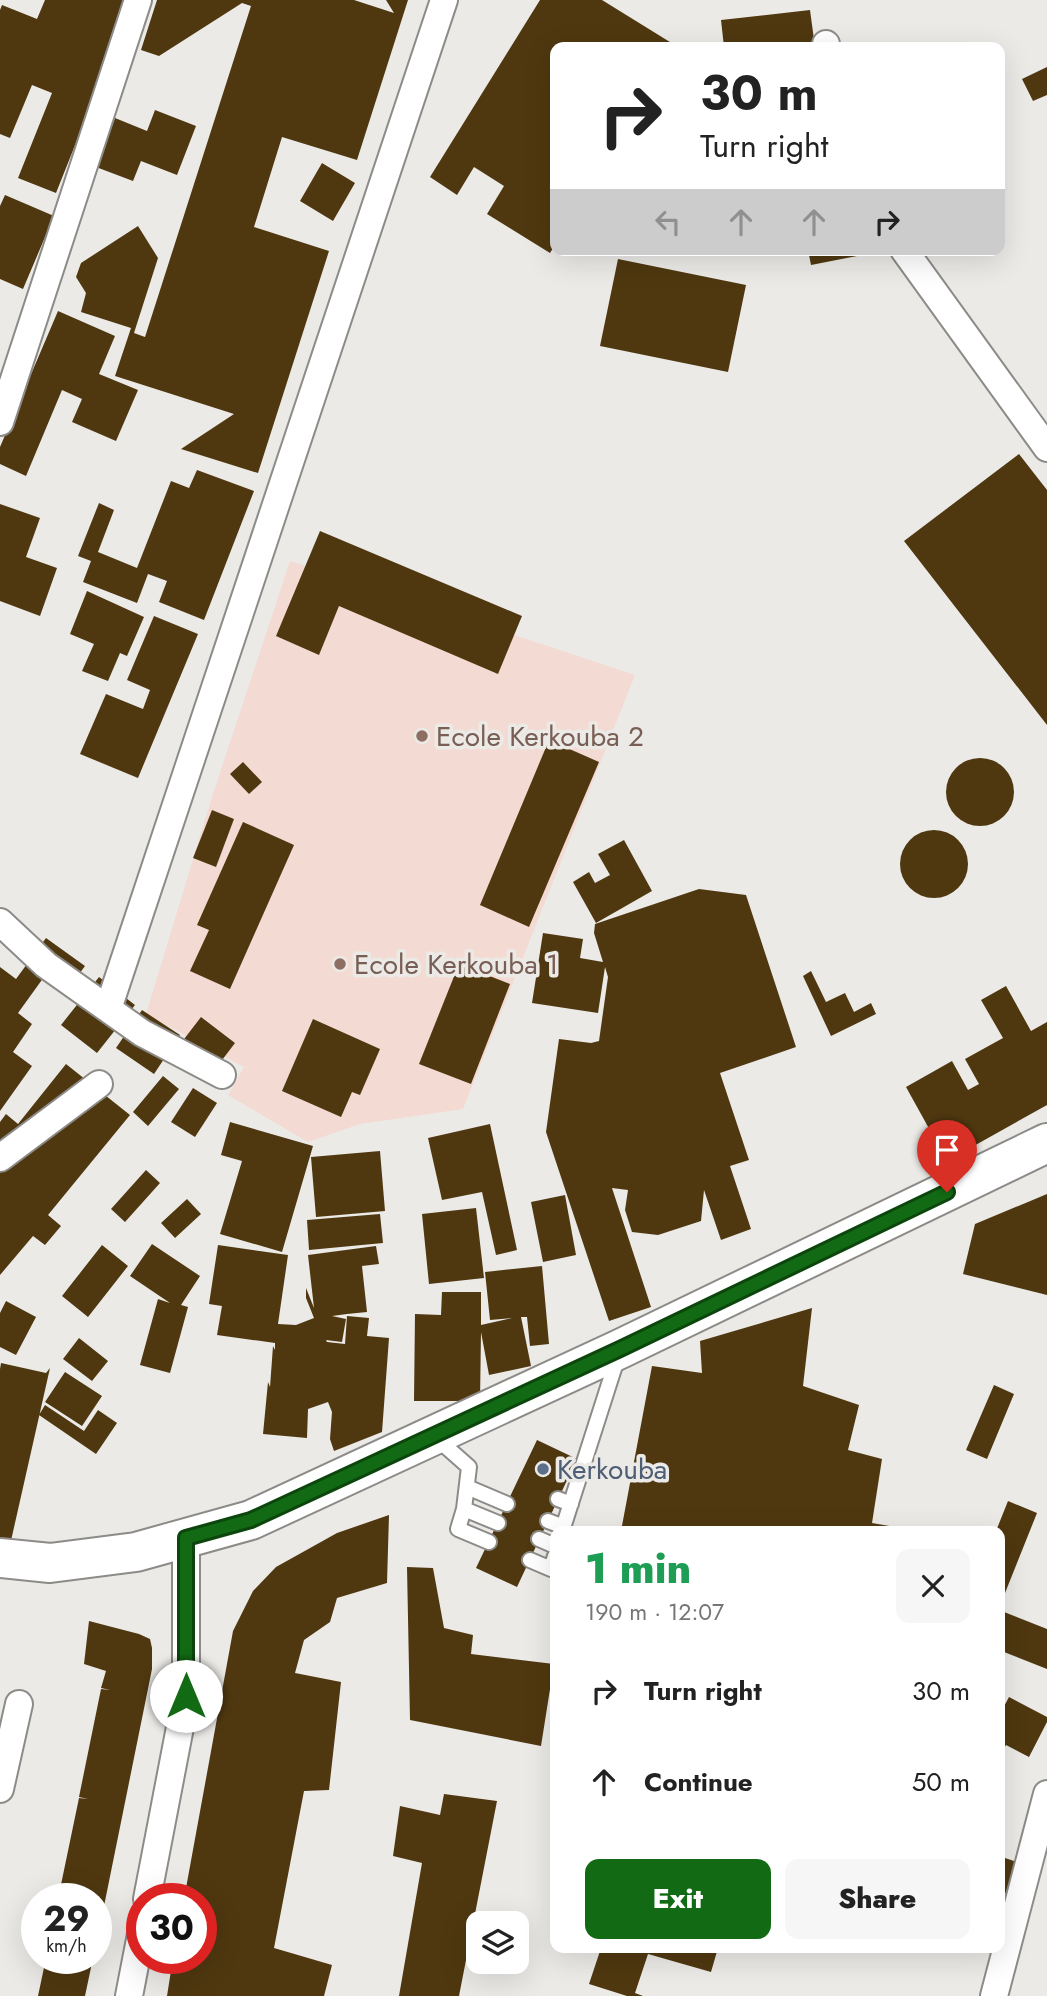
<!DOCTYPE html>
<html lang="en">
<head>
<meta charset="utf-8">
<style>
  body { margin:0; font-family:Jost,sans-serif; background:#f6f6f6; color:#222; height:100vh; display:flex; flex-direction:column; font-size:26px; white-space:nowrap }
  * { box-sizing:border-box; margin:0 }
  p { font-size:23px; color:#767676 }
  .icon { flex:none; width:38px; height:38px; fill:none; stroke:currentColor; stroke-width:2; stroke-linecap:round; stroke-linejoin:round }
  .map { position:relative; flex:1; overflow:hidden }
  .side { position:absolute; left:550px; top:1526px; width:455px; height:427px; display:flex; flex-direction:column; background:#fff; border-radius:14px; box-shadow:0 7px 28px #0002 }
  .side>* { flex:none }
  .hud { position:absolute; left:550px; top:42px; width:455px; height:214px; border-radius:14px; box-shadow:0 7px 28px #0002; background:#fff; color:#222; overflow:hidden }
  .fabs { position:absolute; left:466px; top:1911px; display:grid; gap:14px }
  .fabs a { display:grid; place-items:center; width:63px; height:63px; border-radius:14px; background:#fff; box-shadow:0 7px 28px #0002; font-size:35px }
  .speed { position:absolute; left:21px; top:1883px; display:flex; gap:14px; font-size:35px; font-weight:700; text-align:center }
  .speed>* { display:grid; place-content:center; width:91px; height:91px; border-radius:50%; background:#fff; box-shadow:0 7px 28px #0002; line-height:1 }
  .speed small { font-size:18px; font-weight:400 }
  .speed .limit { border:10px solid #d22; background:#fff; color:#111 }
  .pin { position:absolute; display:grid; place-items:center; width:60px; height:60px; color:#fff; margin:-72px -30px; border-radius:50% 50% 50% 0; rotate:-45deg; box-shadow:0 0 7px #0007 }
  .pin .icon { rotate:45deg }
  .me { position:absolute; width:77px; margin:-38px; rotate:0deg; stroke-linejoin:round; filter:drop-shadow(0 0 5px #0008) }
  .turn { display:flex; align-items:center; gap:24px; height:147px; padding:0 35px; font-size:32px }
  .turn .icon { width:91px; height:91px; stroke-width:2.5 }
  .turn b { display:block; font-size:49px; line-height:60px }
  .lanes { display:flex; align-items:center; height:66px; padding:0 35px; background:#0003; justify-content:center; gap:35px; direction:ltr }
  .lanes .off { opacity:.35 }
  .round { display:grid; place-items:center; flex:none; width:74px; height:74px; border-radius:14px; background:#f6f6f6 }
  .overview { display:flex; align-items:center; justify-content:space-between; height:119px; padding:0 35px }
  h1 { font-size:42px; font-weight:800; line-height:52px; color:#1e9e55 }
  .primary-button { display:flex; gap:14px; margin-top:auto; padding:14px 35px }
  .primary-button a { flex:1; height:80px; border-radius:14px; background:#126b14; color:#fff; font-size:28px; font-weight:800; line-height:80px; text-align:center }
  .primary-button a+a { background:#f6f6f6; color:#222 }
  ul { padding:0; list-style:none }
  li { display:flex; align-items:center; gap:21px; height:91px; padding:0 35px }
  li div { flex:1 }
  li b { display:block; font-size:26px }
  li em { font-style:normal }
  .map>svg:first-child { display:block }
  .education { fill:#f3dad2 }
  .building { fill:#4f3810 }
  .lines { fill:none; stroke-linecap:round; stroke-linejoin:round }
  .lane-casing { stroke:#8d8b88; stroke-width:18 }
  .street-casing { stroke:#8d8b88; stroke-width:30 }
  .secondary-casing { stroke:#8d8b88; stroke-width:42 }
  .lane { stroke:#fff; stroke-width:14 }
  .street { stroke:#fff; stroke-width:26 }
  .secondary { stroke:#fff; stroke-width:38 }
  .route-casing { stroke:#0c460d; stroke-width:18 }
  .route { stroke:#126b14; stroke-width:12 }
  .education-dot { fill:#8d6e63; stroke:#eceae7; stroke-width:2.5 }
  .service-dot { fill:#5c6f8a; stroke:#eceae7; stroke-width:2.5 }
  .labels { text-anchor:middle; stroke-width:7; stroke-linejoin:round; paint-order:stroke }
  .education-label { font-size:28px; fill:#785e54; stroke:#eceae7; text-anchor:start }
  .service-label { font-size:28px; fill:#4e5e75; stroke:#eceae7; text-anchor:start }
</style>
</head>
<body>
<div class="map">
<svg width="1047" height="1996" viewBox="0 0 1047 1996">
  <rect width="100%" height="100%" fill="#eceae7"/>
  <path class="education" d="M290 561 635 675 463 1109 360 1124 308 1142 228 1095 244 1067 146 1014 212 797Z"/>
  <path class="building" d="M45 0H133L56 193 18 178 52 93 32 85 10 138 0 134V10L2 5 37 19Z
    M157 0H354L394 13 386 0H408L357 160 282 137 254 227 329 251 258 473 181 449 234 414 115 376 131 328 81 312 86 293 76 277 81 263 138 226 158 258 134 333 145 337 251 6 242 3 159 56 141 50Z
    M540 0H602L678 47H555V245L550 253 487 214 504 186 474 167 457 195 430 177Z
    M810 10 815 47H724L721 20Z
    M1047 67V95L1033 101 1022 79Z
    M155 110 196 126 177 175 141 161 133 181 96 167 115 118 147 131Z
    M322 163 355 183 333 221 300 201Z
    M5 195 54 216 23 289 0 279V206Z
    M808 250H856L857 256 811 265Z
    M618 259 746 285 728 372 600 346Z
    M58 311 115 336 99 374 138 390 116 441 72 422 82 399 62 390 26 476 0 464V447Z
    M1019 454 1047 490V725L904 541Z
    M197 470 254 491 204 620 159 602 167 581 148 574 137 603 83 582 91 561 78 556 99 503 114 510 98 552 137 568 171 481 189 488Z
    M0 504 40 518 26 557 57 568 40 616 0 601Z
    M320 531 522 616 498 674 339 606 319 655 276 636Z
    M87 591 144 617 127 656 120 653 108 681 82 671 94 644 70 634Z
    M154 616 198 634 138 778 80 754 106 694 143 709 150 690 127 680Z
    M549 740 599 762 529 927 480 905Z
    M946 792a34 34 0 1 1 68 0a34 34 0 1 1-68 0Z
    M243 762 262 782 249 794 230 774Z
    M212 810 234 819 216 867 193 858Z
    M243 822 294 845 230 989 190 971 209 930 197 925Z
    M900 864a34 34 0 1 1 68 0a34 34 0 1 1-68 0Z
    M624 840 652 891 596 923 573 882 589 872 595 883 610 875 598 854Z
    M699 889 746 895 796 1047 720 1073 749 1160 730 1166 751 1229 721 1240 704 1190 701 1221 658 1235 632 1232 625 1210 628 1190 612 1188 651 1307 609 1321 546 1132 559 1039 591 1043 599 1041 608 977 605 967 598 1013 532 1003 543 933 583 939 580 958 603 962 594 933 595 924Z
    M46 938 85 966 65 993 44 977 18 1013 32 1024 13 1052 32 1066 0 1111V967L16 979Z
    M459 964 510 984 471 1084 419 1064Z
    M811 971 826 1002 845 993 854 1012 871 1003 876 1014 831 1036 803 976Z
    M99 977 135 1005 97 1053 61 1025Z
    M1006 986 1031 1031 1047 1022V1105L947 1161 906 1087 952 1061 968 1090 979 1084 965 1059 1003 1038 981 1000Z
    M142 1010 180 1035 154 1074 116 1048Z
    M201 1017 235 1043 213 1072 178 1047Z
    M313 1019 380 1049 360 1095 352 1092 341 1117 282 1091Z
    M66 1064 130 1115 48 1215 61 1226 45 1245 33 1236 0 1275V1122L6 1114 18 1124Z
    M163 1076 179 1089 148 1126 133 1112Z
    M193 1088 217 1103 195 1137 171 1122Z
    M230 1122 313 1146 282 1252 220 1234 242 1161 221 1155Z
    M490 1124 517 1250 496 1255 482 1192 442 1200 428 1138Z
    M380 1151 385 1211 316 1217 311 1157Z
    M146 1170 160 1183 125 1222 111 1209Z
    M1047 1194V1295L963 1274 975 1224Z
    M565 1195 576 1255 543 1262 531 1202Z
    M187 1199 201 1214 175 1238 161 1223Z
    M476 1208 484 1278 429 1284 422 1214Z
    M380 1214 383 1243 309 1250 307 1220Z
    M152 1244 200 1276 181 1305 188 1307 170 1373 140 1365 158 1299 170 1303 130 1276Z
    M102 1245 128 1266 88 1317 62 1296Z
    M218 1245 288 1255 278 1324 296 1325 314 1318 306 1298V1288L314 1308 308 1255 376 1246 379 1264 362 1266 367 1312 347 1314V1313V1314L332 1316 346 1319 342 1342 326 1340 327 1342 345 1344 347 1316 369 1318 367 1336 389 1338 382 1432 334 1451 330 1439 332 1412 328 1402 308 1409 307 1438 263 1434 268 1382 270 1387 273 1346 275 1350V1343L217 1335 222 1306 209 1304Z
    M542 1266 549 1344 530 1346 527 1317H521L531 1366 489 1375 481 1332 480 1401H414L415 1314 441 1315 442 1292H481V1325L512 1318 490 1320 485 1272Z
    M6 1301 36 1317 16 1355 0 1347V1313Z
    M812 1308 803 1386 859 1405 848 1450 882 1459 872 1523 901 1528V1531H621L652 1366 702 1373 700 1341Z
    M79 1338 108 1361 92 1381 63 1359Z
    M1 1363 46 1373 50 1368 8 1554 0 1560V1369Z
    M65 1372 102 1396 82 1426 45 1402Z
    M994 1385 1014 1394 987 1459 966 1450Z
    M45 1405 84 1431 98 1410 117 1423 96 1454 39 1415Z
    M537 1440 577 1459 517 1587 476 1568Z
    M1008 1501 1037 1513 999 1608V1531H996Z
    M389 1515 387 1583 337 1598 330 1622 304 1640 295 1673 341 1682 329 1790 304 1791 274 1948 332 1965 324 1996H167L173 1958H201V1899H184L233 1631 253 1591 276 1567 337 1533Z
    M407 1567 433 1568 444 1628 473 1635 471 1654 554 1664 541 1746 410 1720Z
    M999 1610 1047 1629V1669L999 1650Z
    M89 1621 139 1634 150 1639 152 1648V1669L102 1916 96 1915V1899H58L79 1798 88 1799 79 1797 101 1689 110 1690 101 1688 106 1671 84 1664Z
    M1009 1697 1047 1717V1722L1029 1757 1006 1745 999 1757V1716Z
    M444 1794 497 1801 459 1996H399L422 1863 393 1856 400 1806 440 1815Z
    M999 1856 1017 1862 999 1911Z
    M601 1948H718L711 1972 648 1954 635 1993 643 1996H627L589 1984Z
    M46 1958H93L85 1996H38Z"/>
  <g class="lines">
    <g class="lane-casing">
      <path id="lane" d="M435 1437 469 1467 464 1509 458 1529 489 1542
        M467 1487 507 1504
        M558 1499 571 1504
        M464 1509 498 1523
        M548 1521 564 1527
        M562 1531 618 1356
        M539 1539 555 1546
        M530 1560 551 1569 555 1556"/>
    </g>
    <g class="street-casing">
      <path id="street" d="M826 44V47
        M904 250 1047 448
        M0 422 138 0
        M0 922 46 965 142 1033 222 1075
        M108 1009 444 0
        M0 1158 99 1084
        M0 1789 19 1704
        M147 1899 186 1696V1538
        M129 1996 142 1929
        M994 1996 1047 1794"/>
    </g>
    <g class="secondary-casing">
      <path id="secondary" d="M0 1558 50 1563 136 1552 251 1520 620 1349 1047 1143"/>
    </g>
    <use href="#lane" class="lane"/>
    <use href="#street" class="street"/>
    <use href="#secondary" class="secondary"/>
  </g>
  <g class="lines">
    <g class="route-casing">
      <path id="route" d="M186 1696V1538L251 1520 620 1349 947 1192"/>
    </g>
    <use href="#route" class="route"/>
  </g>
  <g class="education-dot">
    <circle cx="422" cy="736" r="7"/>
    <circle cx="340" cy="964" r="7"/>
  </g>
  <circle class="service-dot" cx="543" cy="1469" r="7"/>
  <g class="labels">
    <g class="education-label">
      <text x="436" y="746">Ecole Kerkouba 2</text>
      <text x="354" y="974">Ecole Kerkouba 1</text>
    </g>
    <g class="service-label">
      <text x="557" y="1479">Kerkouba</text>
    </g>
  </g>
</svg>
<div class="fabs">
<a><svg class="icon" aria-label="layers" viewBox="0 0 24 24"><path d="M12 4l9 5-9 5-9-5zM3 14l9 5 9-5"/></svg></a>
</div>
<div class="speed"><div>29<small>km/h</small></div><div class="limit">30</div></div>
<div class="pin" style="left:947px;top:1192px;background:#d93025"><svg class="icon" aria-label="arrive" viewBox="0 0 24 24"><path d="M6 21V4h12l-3 4 3 4H6"/></svg></div>
<svg class="me" style="left:186px;top:1696px" viewBox="-20 -20 40 40"><circle r="19" fill="#fff"/><path d="M0-13L10 11 0 6-10 11z" fill="#126b14"/></svg>
<div class="hud">
<div class="turn"><svg class="icon" aria-label="right" viewBox="0 0 24 24"><path d="M7 20v-9h11M14 6l5 5-5 5"/></svg><div><b>30 m</b>Turn right</div></div>
<div class="lanes"><svg class="icon off" aria-label="left" viewBox="0 0 24 24"><path d="M17 20v-9H6M10 6l-5 5 5 5"/></svg><svg class="icon off" aria-label="ahead" viewBox="0 0 24 24"><path d="M12 20V5M6 11l6-6 6 6"/></svg><svg class="icon off" aria-label="ahead" viewBox="0 0 24 24"><path d="M12 20V5M6 11l6-6 6 6"/></svg><svg class="icon" aria-label="right" viewBox="0 0 24 24"><path d="M7 20v-9h11M14 6l5 5-5 5"/></svg></div>
</div>
<section class="side">
<div class="overview"><div><h1>1 min</h1><p>190 m · 12:07</p></div><a class="round"><svg class="icon" aria-label="close" viewBox="0 0 24 24"><path d="M6 6l12 12M18 6L6 18"/></svg></a></div>
<ul>
<li><svg class="icon" aria-label="right" viewBox="0 0 24 24"><path d="M7 20v-9h11M14 6l5 5-5 5"/></svg><div><b>Turn right</b></div><em>30 m</em></li>
<li><svg class="icon" aria-label="ahead" viewBox="0 0 24 24"><path d="M12 20V5M6 11l6-6 6 6"/></svg><div><b>Continue</b></div><em>50 m</em></li>
</ul>
<div class="primary-button"><a>Exit</a><a>Share</a></div>
</section>
</div>
</body>
</html>
